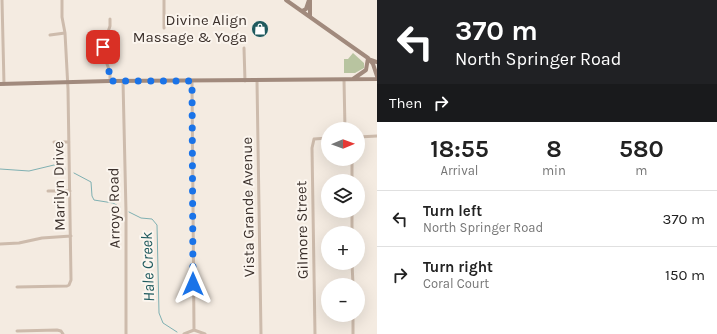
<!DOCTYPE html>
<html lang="en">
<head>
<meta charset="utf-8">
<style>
  body { margin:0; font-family:Karla,sans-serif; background:#f2f2f2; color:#222; height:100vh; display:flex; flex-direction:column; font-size:15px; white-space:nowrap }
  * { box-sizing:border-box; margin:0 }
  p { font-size:13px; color:#767676 }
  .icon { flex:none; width:22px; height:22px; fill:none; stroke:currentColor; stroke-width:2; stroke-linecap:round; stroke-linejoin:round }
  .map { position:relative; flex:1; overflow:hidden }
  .sheet { display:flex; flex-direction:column; background:#fff; width:340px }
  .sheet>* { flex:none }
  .guide { background:#202124; color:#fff; overflow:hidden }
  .needle { width:26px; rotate:89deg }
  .fabs { position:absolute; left:321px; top:122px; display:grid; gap:8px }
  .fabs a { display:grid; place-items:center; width:44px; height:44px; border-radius:50%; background:#fff; box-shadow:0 4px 16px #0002; font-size:20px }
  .pin { position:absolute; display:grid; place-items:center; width:34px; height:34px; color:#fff; margin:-17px; border-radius:8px; box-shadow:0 2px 6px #0006 }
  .me { position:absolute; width:44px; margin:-22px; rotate:0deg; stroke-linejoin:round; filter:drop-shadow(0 0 3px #0008) }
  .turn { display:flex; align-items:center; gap:14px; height:84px; padding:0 12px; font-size:18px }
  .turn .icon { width:52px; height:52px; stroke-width:2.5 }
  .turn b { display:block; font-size:28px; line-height:34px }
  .then { display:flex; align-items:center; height:38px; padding:0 12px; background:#0003; gap:8px; font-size:15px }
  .eta { display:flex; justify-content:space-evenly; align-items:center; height:68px; text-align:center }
  .eta b { font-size:24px; font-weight:700; line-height:28px }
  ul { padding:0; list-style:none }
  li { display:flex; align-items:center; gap:12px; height:56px; padding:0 12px; border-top:1px solid #e0e0e0 }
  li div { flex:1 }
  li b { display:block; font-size:15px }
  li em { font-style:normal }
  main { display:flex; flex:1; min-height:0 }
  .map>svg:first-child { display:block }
  .green { fill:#b8c4a0 }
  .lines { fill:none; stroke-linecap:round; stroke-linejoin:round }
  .stream { stroke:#7fb0b2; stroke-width:1 }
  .street { stroke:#cdbbac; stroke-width:3 }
  .secondary { stroke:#a18a7d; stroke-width:4 }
  .route { stroke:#1a73e8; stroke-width:7; stroke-dasharray:0 12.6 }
  .labels { text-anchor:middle; stroke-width:4; stroke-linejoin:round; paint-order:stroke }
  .poi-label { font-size:15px; fill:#3b302b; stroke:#fbf5ee; text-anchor:end }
  .street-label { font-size:15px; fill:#3b302b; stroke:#fbf5ee }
  .water-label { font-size:16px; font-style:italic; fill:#1f5a5e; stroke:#fbf5ee }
</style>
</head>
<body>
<main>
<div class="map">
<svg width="377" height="334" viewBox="0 0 377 334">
  <rect width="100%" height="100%" fill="#f4ebe1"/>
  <path class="green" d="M353 53 364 63V68L355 73H344V59H348Z"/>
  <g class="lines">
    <path class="stream" d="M0 169 29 171 54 165 65 169
      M74 173 91 182 92 196 94 200 113 203 120 207
      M129 212 141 218 152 219 157 225 159 313 163 323 177 332"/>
    <path class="street" d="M2 0 4 84
      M164 0V28
      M110 19V26L103 47 104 56 110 72V81
      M50 35 65 33
      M244 48 245 81
      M344 80 345 129
      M123 81 126 212V334
      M192 81 194 330
      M257 81 261 334
      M358 137 377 136
      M54 142H69
      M352 159V181
      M48 191H70
      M352 211V233
      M0 244 19 243 42 238 71 236
      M352 263 353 285
      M17 287 67 286 69 285 71 280 68 89 65 33 62 17V0
      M353 315V334
      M17 331 57 330 61 331 63 334
      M184 334 194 330 205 334
      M315 334 312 148 314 139 328 138"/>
    <path class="secondary" d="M286 0 368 58 373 64 377 76
      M310 0V17
      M302 11 306 9 309 0
      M368 59 377 62
      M353 79 366 70 368 58
      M0 84 110 81 377 79"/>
  </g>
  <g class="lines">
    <path class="route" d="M103 47C105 59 110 69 110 81H192L193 284"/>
  </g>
  <defs>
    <g id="shop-disc" transform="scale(0.9)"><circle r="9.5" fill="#1f5a5e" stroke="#fbf5ee"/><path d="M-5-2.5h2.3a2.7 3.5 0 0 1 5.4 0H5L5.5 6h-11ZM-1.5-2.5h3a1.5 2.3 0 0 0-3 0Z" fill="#fff"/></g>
  </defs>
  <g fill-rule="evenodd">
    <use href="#shop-disc" x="260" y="29"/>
  </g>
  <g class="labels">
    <g class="poi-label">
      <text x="247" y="25">Divine Align<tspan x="247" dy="17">Massage &amp; Yoga</tspan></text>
    </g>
    <g class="street-label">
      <text transform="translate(59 186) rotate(-91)" y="5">Marilyn Drive</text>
      <text transform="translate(248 207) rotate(-91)" y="5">Vista Grande Avenue</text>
      <text transform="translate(114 208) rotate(-91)" y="5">Arroyo Road</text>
      <text transform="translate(302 230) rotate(-91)" y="5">Gilmore Street</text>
    </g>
    <g class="water-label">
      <text transform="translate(147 267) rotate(-92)" y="6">Hale Creek</text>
    </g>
  </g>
</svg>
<div class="fabs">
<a><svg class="needle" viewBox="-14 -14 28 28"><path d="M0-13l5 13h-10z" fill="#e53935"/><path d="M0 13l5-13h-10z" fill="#767676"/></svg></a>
<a><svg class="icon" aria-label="layers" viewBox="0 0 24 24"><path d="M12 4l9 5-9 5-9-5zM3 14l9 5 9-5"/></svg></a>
<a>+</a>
<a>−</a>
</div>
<div class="pin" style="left:103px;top:47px;background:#d93025"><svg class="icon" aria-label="arrive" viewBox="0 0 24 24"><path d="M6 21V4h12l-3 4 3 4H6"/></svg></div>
<svg class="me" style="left:193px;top:284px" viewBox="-20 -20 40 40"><path d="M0-17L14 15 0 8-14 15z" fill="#1a73e8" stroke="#fff" stroke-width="4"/></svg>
</div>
<section class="sheet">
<div class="guide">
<div class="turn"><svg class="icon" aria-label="left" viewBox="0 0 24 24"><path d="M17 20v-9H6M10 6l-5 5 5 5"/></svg><div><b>370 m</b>North Springer Road</div></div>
<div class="then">Then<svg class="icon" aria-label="right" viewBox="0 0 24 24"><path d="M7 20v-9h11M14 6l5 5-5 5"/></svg></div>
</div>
<div class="eta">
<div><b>18:55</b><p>Arrival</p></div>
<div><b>8</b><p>min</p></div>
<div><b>580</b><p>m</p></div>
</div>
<ul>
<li><svg class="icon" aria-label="left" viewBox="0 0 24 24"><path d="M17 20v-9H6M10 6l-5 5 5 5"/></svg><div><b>Turn left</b><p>North Springer Road</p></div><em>370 m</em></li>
<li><svg class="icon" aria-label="right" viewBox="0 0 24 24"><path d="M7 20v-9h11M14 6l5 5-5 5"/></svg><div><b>Turn right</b><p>Coral Court</p></div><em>150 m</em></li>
</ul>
</section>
</main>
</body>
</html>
